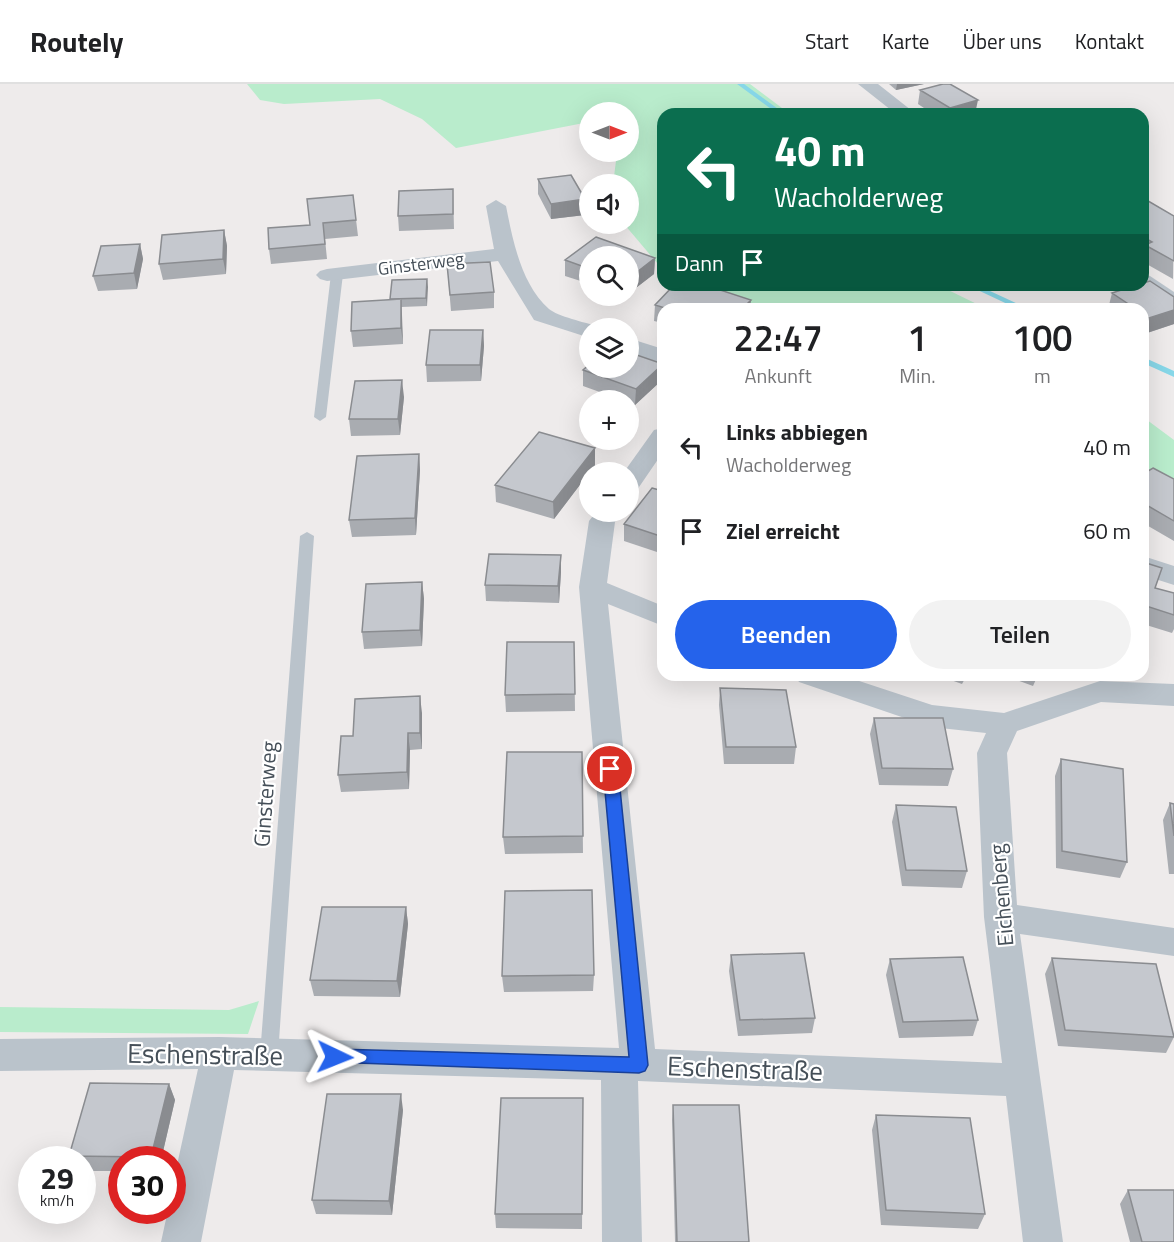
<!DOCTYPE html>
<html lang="de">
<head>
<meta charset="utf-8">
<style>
  body { margin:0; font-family:"Titillium Web",sans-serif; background:#f2f2f2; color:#202124; height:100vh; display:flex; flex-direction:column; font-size:22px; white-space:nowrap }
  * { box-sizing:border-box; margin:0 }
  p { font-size:20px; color:#757577 }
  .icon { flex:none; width:33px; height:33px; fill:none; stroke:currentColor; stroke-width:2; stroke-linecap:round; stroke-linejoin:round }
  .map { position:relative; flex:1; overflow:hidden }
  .sheet { position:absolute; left:657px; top:219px; width:492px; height:378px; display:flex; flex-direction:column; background:#fff; border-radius:18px; box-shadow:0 6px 24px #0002 }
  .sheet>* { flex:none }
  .hud { position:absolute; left:657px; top:24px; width:492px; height:183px; border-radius:18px; box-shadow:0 6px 24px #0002; background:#0b6e4f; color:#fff; overflow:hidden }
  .needle { width:39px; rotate:90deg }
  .tools { position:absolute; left:579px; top:18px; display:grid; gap:12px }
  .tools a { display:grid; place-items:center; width:60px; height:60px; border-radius:50%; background:#fff; box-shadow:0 6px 24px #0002; font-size:30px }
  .speed { position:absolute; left:18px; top:1062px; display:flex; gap:12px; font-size:30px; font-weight:700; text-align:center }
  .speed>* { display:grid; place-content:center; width:78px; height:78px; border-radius:50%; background:#fff; box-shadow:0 6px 24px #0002; line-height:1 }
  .speed small { font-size:15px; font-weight:400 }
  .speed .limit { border:9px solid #d22; background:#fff; color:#111 }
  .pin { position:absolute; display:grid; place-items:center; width:51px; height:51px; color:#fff; margin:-26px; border:3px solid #fff; border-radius:50%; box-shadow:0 2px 6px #0007 }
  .me { position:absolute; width:66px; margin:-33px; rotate:92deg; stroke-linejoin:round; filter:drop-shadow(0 0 4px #0008) }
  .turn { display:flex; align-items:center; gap:21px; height:126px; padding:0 18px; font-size:27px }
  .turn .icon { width:78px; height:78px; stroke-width:2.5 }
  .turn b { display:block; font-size:42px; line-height:51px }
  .then { display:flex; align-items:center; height:57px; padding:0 18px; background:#0003; gap:12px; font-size:22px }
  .eta { display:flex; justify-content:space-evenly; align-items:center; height:102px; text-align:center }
  .eta b { font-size:36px; font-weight:600; line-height:42px }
  .button { display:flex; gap:12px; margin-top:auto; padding:12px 18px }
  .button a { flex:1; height:69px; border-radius:36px; background:#2563eb; color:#fff; font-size:24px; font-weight:600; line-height:69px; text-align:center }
  .button a+a { background:#f2f2f2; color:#202124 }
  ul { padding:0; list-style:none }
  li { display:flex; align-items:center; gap:18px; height:84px; padding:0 18px }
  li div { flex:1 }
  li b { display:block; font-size:22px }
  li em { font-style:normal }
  header { display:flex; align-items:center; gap:36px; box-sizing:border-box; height:84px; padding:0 30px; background:#fff; border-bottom:2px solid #e0e0e0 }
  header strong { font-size:28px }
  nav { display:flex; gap:33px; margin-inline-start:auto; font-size:21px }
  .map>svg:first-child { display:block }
  .green { fill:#b9eccc }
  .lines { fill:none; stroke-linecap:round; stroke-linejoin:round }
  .stream { fill:#87d7e8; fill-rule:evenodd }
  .lane { fill:#bac3cb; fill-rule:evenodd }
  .street { fill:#bac3cb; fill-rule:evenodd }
  .wall { fill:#a9acb1 }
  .shaded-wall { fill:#8a8c90 }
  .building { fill:#c5c8ce; stroke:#8a8c90; stroke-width:1.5 }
  .route { fill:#2563eb; stroke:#184099; stroke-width:1.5 }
  .labels { text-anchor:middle; stroke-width:4.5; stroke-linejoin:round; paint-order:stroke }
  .far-street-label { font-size:18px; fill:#454f58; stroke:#fff }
  .street-label { font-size:22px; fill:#454f58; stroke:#fff }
  .near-street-label { font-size:27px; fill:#454f58; stroke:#fff }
</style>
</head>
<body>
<header>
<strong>Routely</strong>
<nav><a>Start</a><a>Karte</a><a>Über uns</a><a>Kontakt</a></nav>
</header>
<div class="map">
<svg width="1174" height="1158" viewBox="0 0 1174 1158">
  <rect width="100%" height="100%" fill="#eeebeb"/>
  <path class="green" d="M247 0H750L790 30H663V186L624 140H628V100H613L616 77 611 68H628V28H590L589 38 456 64 422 35 380 15 284 20 260 16Z
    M702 201H938L987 225H763Z
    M1143 333 1174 356V397L1143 386Z
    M259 917 248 950 0 948V923L229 926Z"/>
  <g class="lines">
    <path class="stream" d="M737 0H744L785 30H778Z
      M967 201H977L1029 225H1018Z
      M1143 273 1174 287V293L1143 279Z"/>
    <path class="lane" d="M337 187 343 190 326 333 320 337 314 333 331 190Z
      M307 448 314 452 278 971 276 977 269 979 262 977 260 971 300 452Z"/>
    <path class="street" d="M858 0H878L916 30H896Z
      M496 116 506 122C513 157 521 200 549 225 557 232 586 239 598 242L599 244H590V254L534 236 498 177 327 197 320 195 316 191 320 187 327 185 494 165 486 122Z
      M1143 190 1150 192 1174 208V224L1166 223 1136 201H1143Z
      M628 254 663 265V280L628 269Z
      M663 344V368L637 406 628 408V388H624L654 346Z
      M596 428H622L615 438 607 499 663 522V542L608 520 655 965 1002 979 984 833 977 669 986 649 931 643 799 598 795 591H841L932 621 1004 629 1100 597 1174 600V622L1101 618 1017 647 1007 669 1017 821 1174 844V872L1020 850 1063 1158H1023L1006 1012 638 997 642 1158H602L601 996 234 986 201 1158H161L168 1126H172V1104L198 985 0 987V955L219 953 619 964 579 503 589 437Z
      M1143 472 1174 482V501L1143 491Z"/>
  </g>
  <path class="wall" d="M889 0H924L896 6Z
    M920 6 975 30H933L918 20Z
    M538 95 585 131 551 135 538 110Z
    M453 105 454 145 399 147 398 132Z
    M353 111 358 152 325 155 327 175 271 180 269 165 310 141Z
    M1143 114 1174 132 1173 195 1143 178Z
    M224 146 227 162 226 190 163 196 159 180Z
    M596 153 655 174 654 190 628 210V172H590V200L565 192V176Z
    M140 160 143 175 137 205 98 207 93 192Z
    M447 180 494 208V224L451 227Z
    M427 195V222L401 223 403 260 353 263 351 247 390 215Z
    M1112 209 1174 213V240L1144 250 1143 249V225H1108Z
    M655 221 750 225H663V239L654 237Z
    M483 246 484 262 481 297 427 298 426 281Z
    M583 286 662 296 635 321 628 319V316H622L583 302Z
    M404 313 400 351 351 352 349 335Z
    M595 364V381L554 435 496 418 495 401Z
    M419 370 420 386 416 451 352 453 349 436Z
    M1143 390 1174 395V457L1143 439Z
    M663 407V470L624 457V440Z
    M561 471V488L559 519 486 517 485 501Z
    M1143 478 1155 504 1174 509V545L1172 549 1143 540Z
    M422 498 424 515 422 562 364 565 362 548Z
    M574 558 575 627 506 628 505 611Z
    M937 591H967L962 600Z
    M1003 591H1038L1033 602Z
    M720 604 796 663 794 680H724L719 621Z
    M422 629V665L410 666 409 705 341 708 338 691 353 652Z
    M874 634 953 685 948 702 879 701 870 650Z
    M582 668 583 769 505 770 503 753Z
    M1061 675 1127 778 1120 794 1056 784 1055 692Z
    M1170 719 1174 720V790H1169L1163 736Z
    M896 721 967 787 962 804 902 802 892 738Z
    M406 823 408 840 400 913 314 912 310 896Z
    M731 871 815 934 812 949 738 952 729 887Z
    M1052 874 1174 953 1166 969 1058 962 1045 890Z
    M890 875 978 936 973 952 899 954 886 891Z
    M594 891 593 907 504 908 502 892Z
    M169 1000 175 1016 161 1076H122V1087H82V1076H71L69 1072Z
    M583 1014 582 1145 496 1144 495 1130Z
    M673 1021 749 1158H675L672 1036Z
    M403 1026 392 1131 316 1130 312 1116Z
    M876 1031 985 1130 978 1145 881 1141 872 1046Z
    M1128 1106 1174 1158H1130L1120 1120Z"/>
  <path class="shaded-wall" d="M897 0H924L896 6Z
    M978 16 975 30H949L950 24Z
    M585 115V131L551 135V120Z
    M224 146 227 162 226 190 223 175Z
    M140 160 143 175 137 205 134 189Z
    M655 174 654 190 628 210V195Z
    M427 195 428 203 427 222 426 214Z
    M401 215 402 231 403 260 401 244Z
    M751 216 750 225H742Z
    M1174 226V240L1144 250 1149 234Z
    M483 246 484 262 481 297 480 281Z
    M663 280 662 296 635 321 636 305Z
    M402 296 404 313 400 351 398 335Z
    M595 364V381L554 435 553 418Z
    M419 370 420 386 416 451 415 434Z
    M561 471V488L559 519 558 502Z
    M422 498 424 515 422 562 420 546Z
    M420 612 422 629V665L420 649Z
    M408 649 410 666 409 705 407 688Z
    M406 823 408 840 400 913 397 897Z
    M169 1000 175 1016 161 1076H153L151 1073Z
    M401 1010 403 1026 392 1131 389 1117Z"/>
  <path class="building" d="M943 0H950L978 16 950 24 920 6Z
    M571 91 585 115 551 120 538 95Z
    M453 105V130L398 132 399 107Z
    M353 111 356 136 323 139 325 160 269 165 268 144 310 141 307 115Z
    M1143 114 1174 132V177L1145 161 1152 158 1143 153Z
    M224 146 223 175 159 180 162 151Z
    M596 153 655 174 628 195V172H590V185L565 176Z
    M140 160 134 189 93 192 101 162Z
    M490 178 494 208 450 211 447 180Z
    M427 195 426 214 390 215 392 196Z
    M1150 197 1174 213V226L1149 234 1143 230V225H1136L1112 209 1137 201H1143V199Z
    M674 201H705L751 216 742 225H668L655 221Z
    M401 215V244L351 247 352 218Z
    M430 246H483L480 281H426Z
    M628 268 663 280 636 305 583 286 590 280V284H628Z
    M402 296 398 335H349L355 297Z
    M539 348 595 364 553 418 495 401Z
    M419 370 415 434 349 436 357 372Z
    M1153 384 1174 395V437L1143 419V390Z
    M652 404 663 407V453L624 440Z
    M489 470 561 471 558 502 485 501Z
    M1143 478 1162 484 1155 504 1174 509V531L1143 521Z
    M422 498 420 546 362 548 366 500Z
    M507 558H574L575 610 505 611Z
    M720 604 786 606 796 663H726Z
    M420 612V649H408L407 688 338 691 341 652H353L355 615Z
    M874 634H943L953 685 882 684Z
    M507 668H582L583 752 503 753Z
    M1061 675 1123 685 1127 778 1062 767Z
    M1170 719 1174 720V752Z
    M896 721 956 723 967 787 906 786Z
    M592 806 594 891 502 892 505 807Z
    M322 823H406L397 897 310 896Z
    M804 869 815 934 740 936 731 871Z
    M963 873 978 936 903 938 890 875Z
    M1052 874 1156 880 1174 953 1065 946Z
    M90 999 169 1000 151 1073 69 1072Z
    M327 1010H401L389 1117 312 1116Z
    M501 1014H583L582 1130H495Z
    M673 1021H739L749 1158H677Z
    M876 1031 970 1034 985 1130 886 1126Z
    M1128 1106H1174V1158H1142Z"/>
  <path class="route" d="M610 680 618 685 648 981 645 987 639 989 329 978 326 973 329 967 335 965 629 973 603 685Z"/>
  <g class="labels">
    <g class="far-street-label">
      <text transform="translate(421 180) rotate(-7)" y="6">Ginsterweg</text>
    </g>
    <g class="street-label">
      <text transform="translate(265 710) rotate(-86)" y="8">Ginsterweg</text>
      <text transform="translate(1001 811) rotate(-95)" y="8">Eichenberg</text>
    </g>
    <g class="near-street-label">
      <text transform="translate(205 971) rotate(1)" y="9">Eschenstraße</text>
      <text transform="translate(745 985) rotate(2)" y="9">Eschenstraße</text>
    </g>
  </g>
</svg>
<div class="tools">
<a><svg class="needle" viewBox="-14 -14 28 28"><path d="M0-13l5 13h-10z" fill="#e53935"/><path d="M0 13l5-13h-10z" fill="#757577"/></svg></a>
<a><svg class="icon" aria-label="sound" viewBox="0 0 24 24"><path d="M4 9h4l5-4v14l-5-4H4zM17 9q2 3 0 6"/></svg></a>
<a><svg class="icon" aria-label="search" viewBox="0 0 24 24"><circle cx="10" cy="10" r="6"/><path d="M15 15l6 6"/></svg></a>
<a><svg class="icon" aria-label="layers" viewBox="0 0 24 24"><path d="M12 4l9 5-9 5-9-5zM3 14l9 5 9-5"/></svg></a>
<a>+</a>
<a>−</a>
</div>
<div class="speed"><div>29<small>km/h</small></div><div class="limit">30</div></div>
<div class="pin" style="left:610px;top:685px;background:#d93025"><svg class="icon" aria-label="arrive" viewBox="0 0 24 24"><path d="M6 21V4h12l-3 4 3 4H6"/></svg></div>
<svg class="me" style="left:335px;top:973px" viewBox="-20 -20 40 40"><path d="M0-17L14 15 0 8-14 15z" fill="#2563eb" stroke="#fff" stroke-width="4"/></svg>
<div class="hud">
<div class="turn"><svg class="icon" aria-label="left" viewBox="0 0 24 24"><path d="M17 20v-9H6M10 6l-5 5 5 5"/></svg><div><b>40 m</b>Wacholderweg</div></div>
<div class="then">Dann<svg class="icon" aria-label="arrive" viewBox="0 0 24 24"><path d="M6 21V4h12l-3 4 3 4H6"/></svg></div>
</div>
<section class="sheet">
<div class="eta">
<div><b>22:47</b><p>Ankunft</p></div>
<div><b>1</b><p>Min.</p></div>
<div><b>100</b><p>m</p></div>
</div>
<ul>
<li><svg class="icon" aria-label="left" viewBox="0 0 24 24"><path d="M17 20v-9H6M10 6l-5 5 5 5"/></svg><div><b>Links abbiegen</b><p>Wacholderweg</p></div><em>40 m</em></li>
<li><svg class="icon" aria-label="arrive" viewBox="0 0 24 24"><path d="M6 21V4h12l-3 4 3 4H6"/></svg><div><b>Ziel erreicht</b></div><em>60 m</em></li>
</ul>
<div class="button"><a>Beenden</a><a>Teilen</a></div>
</section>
</div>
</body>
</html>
